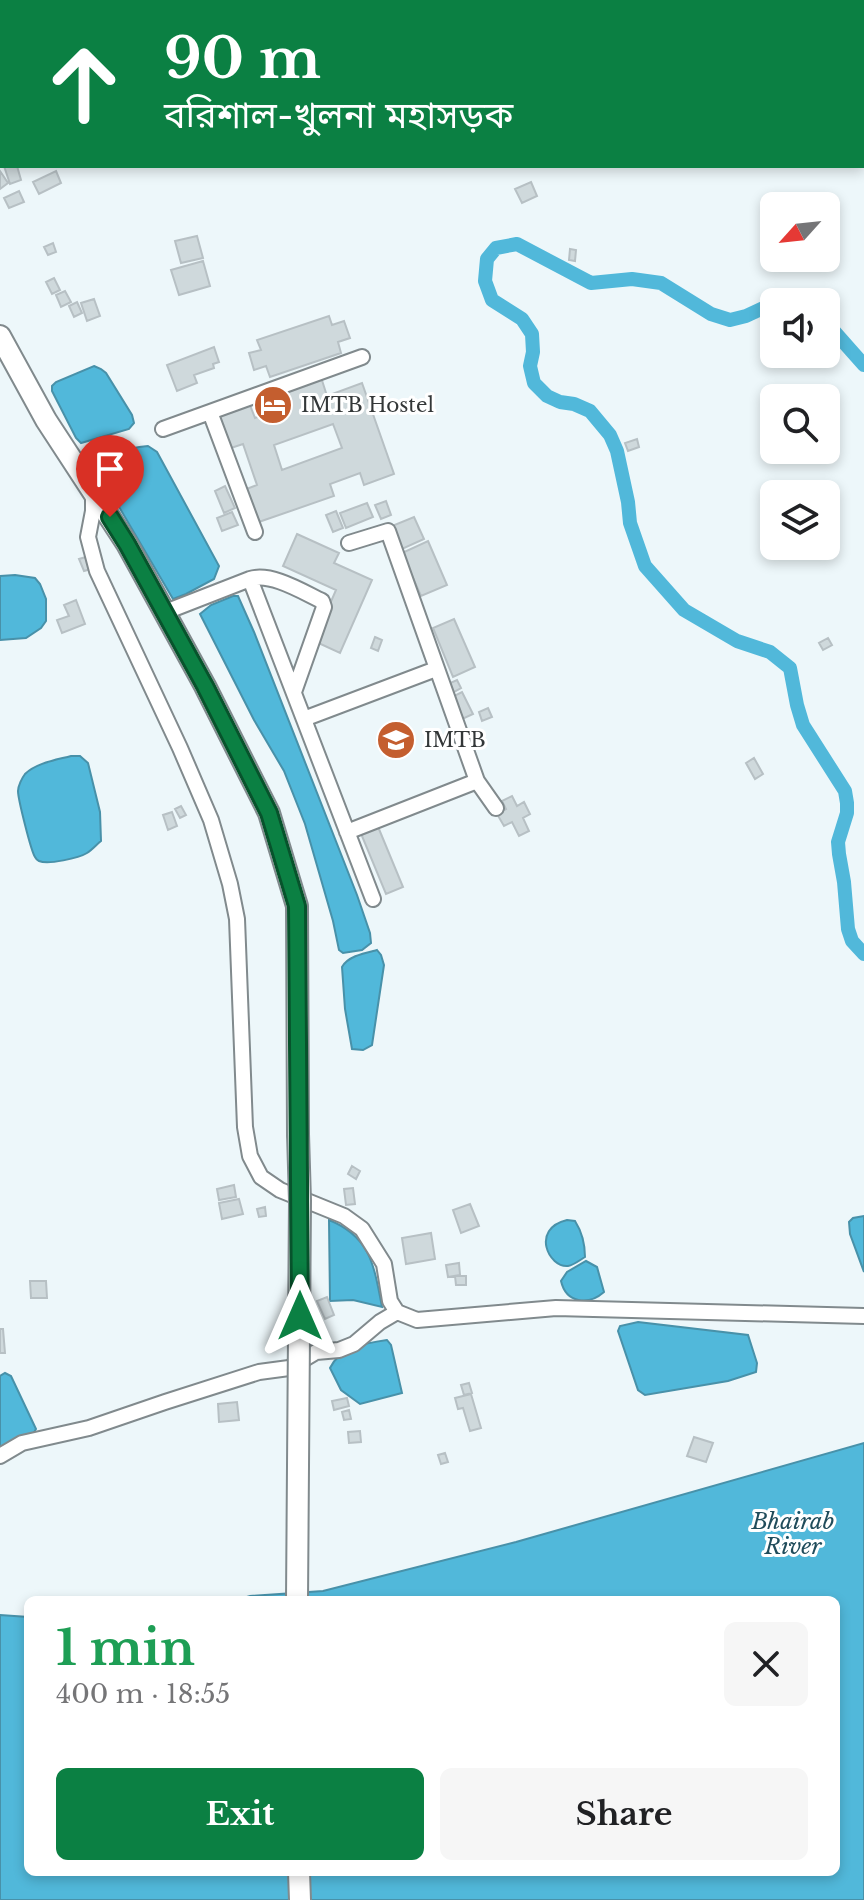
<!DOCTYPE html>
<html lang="en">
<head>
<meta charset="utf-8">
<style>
  body { margin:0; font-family:"Libre Baskerville","Noto Sans Bengali",serif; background:#f6f6f6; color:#202124; height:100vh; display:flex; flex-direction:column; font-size:30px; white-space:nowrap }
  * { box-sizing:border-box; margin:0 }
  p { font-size:26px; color:#757577 }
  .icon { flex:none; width:44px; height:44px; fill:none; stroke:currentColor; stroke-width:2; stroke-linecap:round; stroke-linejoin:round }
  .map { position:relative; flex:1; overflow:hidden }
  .side { position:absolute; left:24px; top:1596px; width:816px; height:280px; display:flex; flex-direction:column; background:#fff; border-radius:12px; box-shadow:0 4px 12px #0003 }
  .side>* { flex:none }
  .hud { position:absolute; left:0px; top:0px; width:864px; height:168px; box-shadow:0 4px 12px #0003; background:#0b8043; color:#fff; overflow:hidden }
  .needle { width:52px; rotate:243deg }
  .fabs { position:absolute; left:760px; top:192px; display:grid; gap:16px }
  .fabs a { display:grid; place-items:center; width:80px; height:80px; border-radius:12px; background:#fff; box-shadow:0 4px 12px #0003; font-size:40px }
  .pin { position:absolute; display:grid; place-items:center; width:68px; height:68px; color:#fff; margin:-82px -34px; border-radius:50% 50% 50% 0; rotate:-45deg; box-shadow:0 0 8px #0007 }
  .pin .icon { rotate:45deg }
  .me { position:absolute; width:88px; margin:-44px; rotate:0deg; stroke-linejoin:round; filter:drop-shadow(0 0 6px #0008) }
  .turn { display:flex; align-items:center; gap:28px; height:168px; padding:0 32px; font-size:36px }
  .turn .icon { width:104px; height:104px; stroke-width:2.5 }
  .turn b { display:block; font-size:56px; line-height:68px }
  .round { display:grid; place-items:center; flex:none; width:84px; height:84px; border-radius:12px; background:#f6f6f6 }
  .summary { display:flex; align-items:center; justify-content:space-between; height:136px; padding:0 32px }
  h1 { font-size:48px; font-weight:700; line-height:60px; color:#1e9e55 }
  .cta { display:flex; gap:16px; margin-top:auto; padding:16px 32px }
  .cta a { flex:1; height:92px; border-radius:12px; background:#0b8043; color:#fff; font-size:32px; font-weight:700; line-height:92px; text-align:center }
  .cta a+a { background:#f6f6f6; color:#202124 }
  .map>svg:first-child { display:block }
  .water { fill:#51b8da; stroke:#4891a9; stroke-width:2 }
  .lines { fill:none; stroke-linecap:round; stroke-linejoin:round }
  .canal { stroke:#51b8da; stroke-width:14 }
  .building { fill:#cfd9dc; stroke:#b7c0c4; stroke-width:2; fill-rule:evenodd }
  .minor-casing { stroke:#818a8d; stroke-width:18 }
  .highway-casing { stroke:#818a8d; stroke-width:24 }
  .minor { stroke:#fff; stroke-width:14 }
  .highway { stroke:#fff; stroke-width:20 }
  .highway-bridge-casing { stroke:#818a8d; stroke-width:24; stroke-linecap:butt }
  .highway-bridge { stroke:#fff; stroke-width:20 }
  .route-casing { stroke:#07532c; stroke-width:20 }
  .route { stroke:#0b8043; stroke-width:14 }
  .labels { text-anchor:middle; stroke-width:6; stroke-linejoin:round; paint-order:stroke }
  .poi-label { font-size:20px; fill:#333738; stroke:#fff; text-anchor:start }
  .water-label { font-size:22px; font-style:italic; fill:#204c5b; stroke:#fff }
</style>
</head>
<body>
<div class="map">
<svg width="864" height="1900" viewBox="0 0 864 1900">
  <rect width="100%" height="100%" fill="#edf7fa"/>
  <path class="water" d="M94 366 101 369 106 373 132 415 134 423 129 429 81 443 76 438 52 391V386L56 382Z
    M148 446 157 452 219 566 214 579 186 594 173 599 98 471C109 452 127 448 148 446Z
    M15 575 35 578 40 584 46 599V621L41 628 26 638 0 640V576Z
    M233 596H238L254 632 357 895 370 933 371 943 362 950 343 953 339 950 333 921 305 824 284 771 254 720 200 614 211 605Z
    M71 756H80L88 763 100 812 101 841C97 844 92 850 87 853 79 858 48 865 39 861 37 860 36 859 35 857 31 851 18 799 18 791 18 786 22 778 25 774 36 763 56 760 71 756Z
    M377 950 381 955 384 965 372 1045 363 1050 352 1049 345 1009 342 967C348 956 365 953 377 950Z
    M864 1216V1272L850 1234 849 1222 853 1218Z
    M329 1220C371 1237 374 1266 382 1307L353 1300 330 1301Z
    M567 1220 575 1221C582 1232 585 1244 585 1257 580 1260 574 1265 568 1266 549 1268 530 1229 567 1220Z
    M586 1261 597 1267 604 1292C588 1306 566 1303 561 1281L567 1272Z
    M638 1322 748 1335 757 1363 756 1372 728 1381 645 1395 638 1390 618 1331 620 1326Z
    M387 1340 391 1345 402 1393 360 1404 341 1390 330 1368C340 1347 366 1343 387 1340Z
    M5 1373 11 1376 36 1429 33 1434 3 1448 0 1446V1376Z
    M864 1443V1900H0V1615L28 1617V1872H836V1600H237L250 1596 323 1591 516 1542Z"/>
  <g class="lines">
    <path class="canal" d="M777 302 802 296 810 302
      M774 303 746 316 730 320 711 314 661 283 632 279 591 283 517 244 496 248 487 259 485 281 492 300 522 319 532 334 533 352 530 366 534 383 547 396 560 402 574 404 590 411 610 435 617 451 628 502 630 523 645 566 684 610 737 641 770 652 790 668 797 705 803 725 845 791 847 803V813L838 842 839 854 844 882 848 929 852 941 864 954
      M826 320 832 329 864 365"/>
  </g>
  <path class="building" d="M4 166H17L21 180 10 184Z
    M0 171 8 183 0 189Z
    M56 171 61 183 39 194 33 182Z
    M531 182 537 196 522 203 515 189Z
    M19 191 24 202 9 208 4 198Z
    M197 236 203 258 181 263 175 241Z
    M53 243 56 252 48 255 44 247Z
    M570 249 576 250 575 261 569 260Z
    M203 261 210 286 179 295 171 270Z
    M54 278 60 290 52 294 46 282Z
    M65 291 71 302 61 307 56 295Z
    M94 299 100 316 87 321 81 303Z
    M77 302 82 313 74 317 69 306Z
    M329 316 332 325 344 321 350 338 338 342 341 353 270 377 266 366 254 370 249 353 261 350 257 340Z
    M214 347 219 362 213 364 214 368 194 375 197 383 177 391 167 365Z
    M320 374 327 396 362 383 394 474 364 485 360 473 330 484 334 496 253 524 241 491 257 485 243 444 228 449 215 412 248 400 255 418 280 409 273 391ZM333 424 342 448 282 470 274 445Z
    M637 439 639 447 628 451 625 443Z
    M225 486 235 508 224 513 215 491Z
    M386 501 391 515 381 519 375 505Z
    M367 503 373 517 346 528 340 513Z
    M336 511 343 528 333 532 326 515Z
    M232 512 238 525 222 531 217 518Z
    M414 517 424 539 402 549 392 526Z
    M297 534 339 553 334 563 372 580 340 653 314 641 336 590 283 566Z
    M428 541 447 585 421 596 402 553Z
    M86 557 91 569 84 571 79 559Z
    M76 600 85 624 62 633 57 620 69 616 64 605Z
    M454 619 475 667 453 677 433 628Z
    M375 637 382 640 378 651 371 648Z
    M828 638 832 645 823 650 819 643Z
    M457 680 461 688 452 693 448 684Z
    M462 692 473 714 458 721 448 699Z
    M488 708 492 717 482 721 479 712Z
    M754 758 763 774 755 779 746 763Z
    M512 796 517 806 524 802 530 814 523 818 529 831 519 836 512 822 504 826 497 814 506 809 502 801Z
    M181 806 186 815 180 818 175 809Z
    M172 812 177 826 168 830 163 815Z
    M374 817 403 887 386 894 357 824Z
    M352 1166 360 1171 356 1179 348 1174Z
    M234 1185 236 1197 219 1200 217 1189Z
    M353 1188 355 1204 346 1205 344 1189Z
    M239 1199 243 1214 222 1219 219 1203Z
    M470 1204 479 1226 461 1233 453 1210Z
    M265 1207 266 1216 259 1217 257 1209Z
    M431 1233 435 1259 406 1264 402 1238Z
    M459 1263 460 1275 448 1277 446 1265Z
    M455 1276H466V1285H456Z
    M30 1281H46L47 1298H31Z
    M327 1297 334 1315 325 1319 317 1301Z
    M0 1329H3L5 1353H0Z
    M469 1383 472 1393 464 1395 461 1385Z
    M471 1394 481 1428 470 1431 463 1408 458 1409 455 1398Z
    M347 1398 349 1406 334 1410 332 1401Z
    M237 1402 239 1420 219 1422 218 1404Z
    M349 1410 351 1419 344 1420 342 1412Z
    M360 1431 361 1442 349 1443 348 1432Z
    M694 1437 713 1443 706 1462 687 1456Z
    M445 1453 448 1462 441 1464 438 1455Z"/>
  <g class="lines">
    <g class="minor-casing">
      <path id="minor" d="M163 429 210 412
        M93 495V511L88 537 97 571 180 748 211 820 230 884 237 919 245 1127 250 1156 261 1177 280 1190 344 1216 362 1229 384 1264 390 1301 397 1312 417 1320 556 1308 864 1316
        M255 532 210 412 362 357
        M349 543 388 531 477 781 496 808
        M250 579C271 572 303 592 322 601L324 607 294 692
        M173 609 250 579 373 899
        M309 717 436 669
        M347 832 477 781
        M0 1456 22 1443 89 1428 165 1402 259 1372 289 1368 316 1352 339 1350 354 1344 380 1322 397 1312"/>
    </g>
    <g class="highway-casing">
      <path id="highway" d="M0 336 46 420 127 544 205 686 269 813 297 906 298 1134
        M299 1872 300 1900"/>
    </g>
    <use href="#minor" class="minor"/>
    <use href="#highway" class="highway"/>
    <g class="highway-bridge-casing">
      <path id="highway-bridge" d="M297 1600 300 1201 298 1134"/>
    </g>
    <use href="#highway-bridge" class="highway-bridge"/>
  </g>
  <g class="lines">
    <g class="route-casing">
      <path id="route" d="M110 517 127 544 205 686 269 813 297 906 300 1316"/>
    </g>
    <use href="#route" class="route"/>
  </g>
  <defs>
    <g id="hotel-disc" transform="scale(2)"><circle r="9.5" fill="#c45e2f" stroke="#fff"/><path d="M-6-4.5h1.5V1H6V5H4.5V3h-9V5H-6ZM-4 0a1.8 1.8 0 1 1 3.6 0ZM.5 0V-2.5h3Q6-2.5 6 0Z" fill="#fff"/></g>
    <g id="university-disc" transform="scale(2)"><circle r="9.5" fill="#c45e2f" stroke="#fff"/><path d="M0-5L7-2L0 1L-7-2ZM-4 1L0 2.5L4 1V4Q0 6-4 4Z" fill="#fff"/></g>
  </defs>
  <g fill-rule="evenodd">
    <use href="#hotel-disc" x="273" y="405"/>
    <use href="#university-disc" x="396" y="740"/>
  </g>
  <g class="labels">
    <g class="poi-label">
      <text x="301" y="412">IMTB Hostel</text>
      <text x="424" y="747">IMTB</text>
    </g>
    <g class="water-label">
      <text x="793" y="1529">Bhairab<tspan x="793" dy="25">River</tspan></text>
    </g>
  </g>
</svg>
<div class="fabs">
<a><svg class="needle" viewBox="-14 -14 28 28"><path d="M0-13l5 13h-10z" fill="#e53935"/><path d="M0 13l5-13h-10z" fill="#757577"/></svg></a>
<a><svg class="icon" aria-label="sound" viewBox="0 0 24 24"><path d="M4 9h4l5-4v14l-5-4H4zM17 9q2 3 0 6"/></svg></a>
<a><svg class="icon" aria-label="search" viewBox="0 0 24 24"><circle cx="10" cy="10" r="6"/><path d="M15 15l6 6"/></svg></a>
<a><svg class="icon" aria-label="layers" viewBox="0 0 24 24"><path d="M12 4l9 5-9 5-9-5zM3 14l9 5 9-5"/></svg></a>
</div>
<div class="pin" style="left:110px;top:517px;background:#d93025"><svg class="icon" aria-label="arrive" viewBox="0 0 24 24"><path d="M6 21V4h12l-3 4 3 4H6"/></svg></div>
<svg class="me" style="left:300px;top:1316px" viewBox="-20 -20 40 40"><path d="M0-17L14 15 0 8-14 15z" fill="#0b8043" stroke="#fff" stroke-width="4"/></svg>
<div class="hud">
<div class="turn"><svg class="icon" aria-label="ahead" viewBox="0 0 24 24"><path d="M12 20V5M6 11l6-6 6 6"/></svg><div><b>90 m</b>বরিশাল-খুলনা মহাসড়ক</div></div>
</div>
<section class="side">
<div class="summary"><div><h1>1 min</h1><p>400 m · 18:55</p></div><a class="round"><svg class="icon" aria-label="close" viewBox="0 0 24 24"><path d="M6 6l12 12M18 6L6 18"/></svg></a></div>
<div class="cta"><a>Exit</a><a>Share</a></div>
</section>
</div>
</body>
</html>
